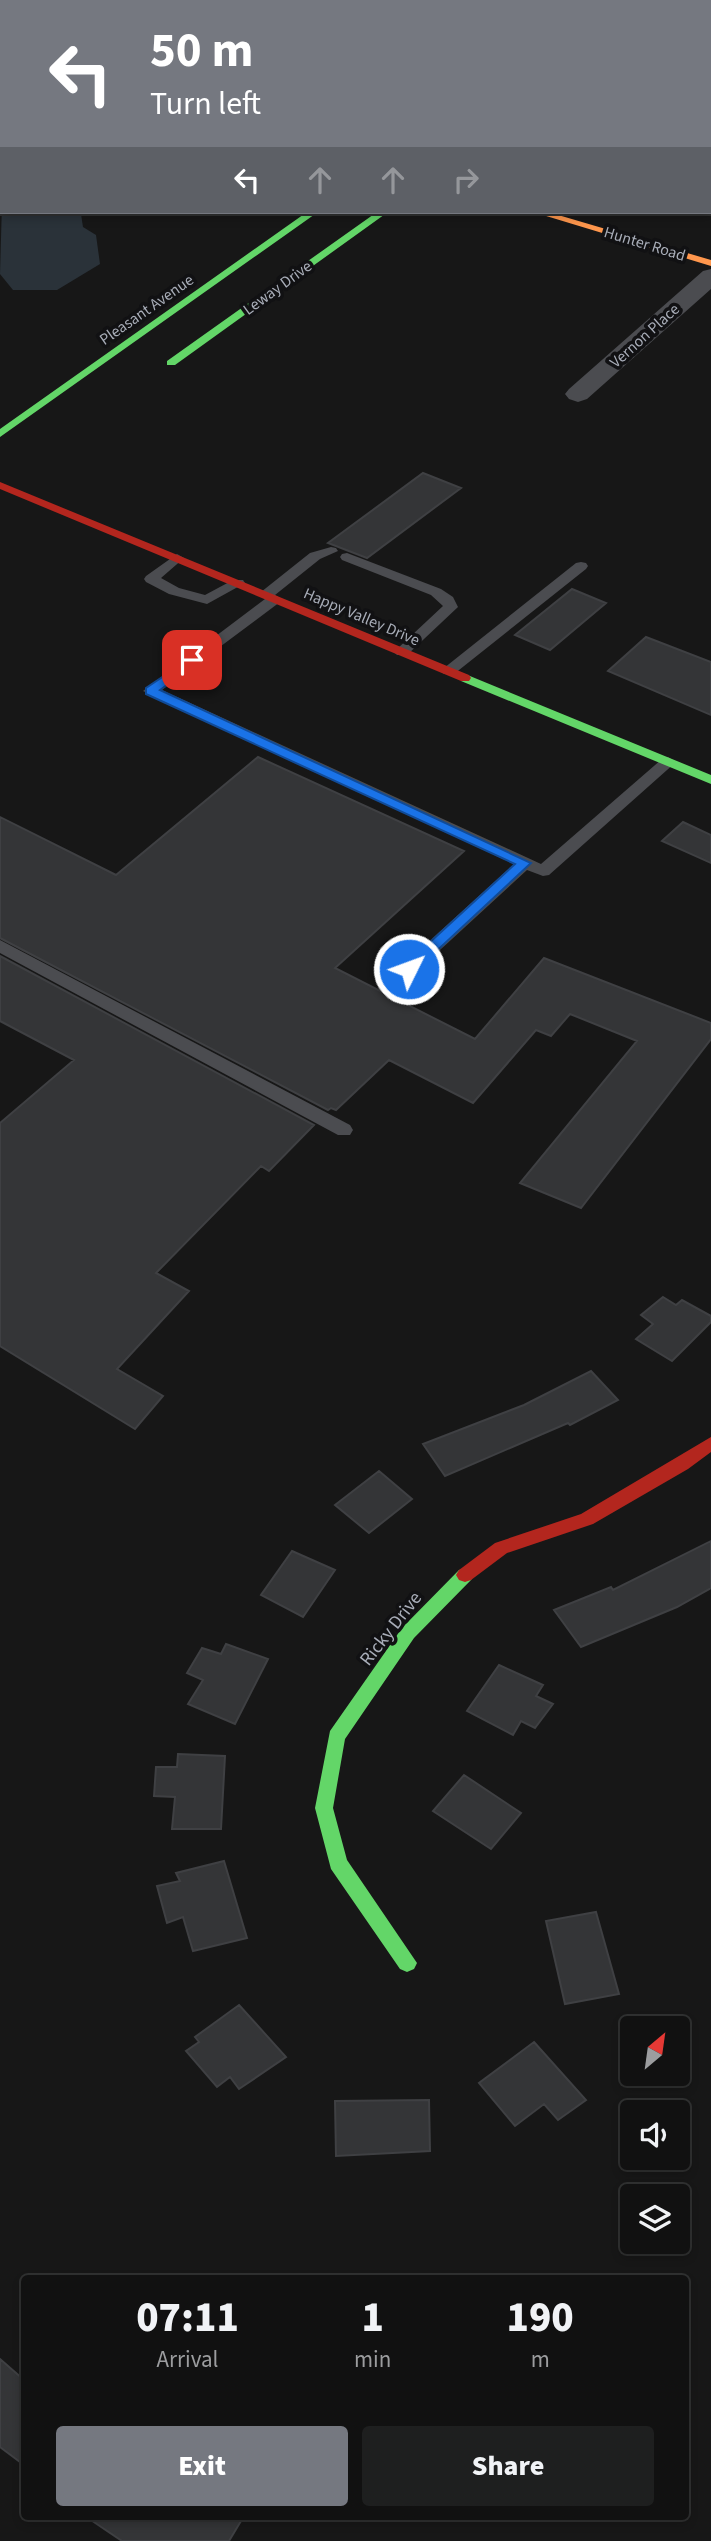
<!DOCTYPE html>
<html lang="en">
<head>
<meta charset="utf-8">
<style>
  body { margin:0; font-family:"Source Sans 3",sans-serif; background:#1e1f1f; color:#f1f3f6; height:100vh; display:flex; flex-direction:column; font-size:26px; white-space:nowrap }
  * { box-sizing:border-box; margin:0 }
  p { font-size:23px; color:#9c9d9f }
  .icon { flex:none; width:38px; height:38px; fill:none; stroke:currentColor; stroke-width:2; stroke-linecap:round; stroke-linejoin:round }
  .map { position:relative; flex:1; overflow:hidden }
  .panel { position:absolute; left:21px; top:2275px; width:668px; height:245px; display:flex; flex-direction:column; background:#111; border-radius:7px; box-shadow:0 4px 10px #0003,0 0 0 2px #303131 }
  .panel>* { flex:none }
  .top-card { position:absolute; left:0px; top:0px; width:712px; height:214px; box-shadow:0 4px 10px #0003,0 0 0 2px #303131; background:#757880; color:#fff; overflow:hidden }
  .needle { width:46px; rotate:29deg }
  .buttons { position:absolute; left:620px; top:2016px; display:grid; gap:14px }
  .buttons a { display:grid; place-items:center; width:70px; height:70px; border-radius:7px; background:#111; box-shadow:0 4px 10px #0003,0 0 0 2px #303131; font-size:35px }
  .pin { position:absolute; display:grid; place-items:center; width:60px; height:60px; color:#fff; margin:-30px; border-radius:14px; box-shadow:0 4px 10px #0006 }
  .me { position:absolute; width:77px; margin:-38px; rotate:48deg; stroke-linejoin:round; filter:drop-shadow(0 0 5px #0008) }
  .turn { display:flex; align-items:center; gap:24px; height:147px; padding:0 35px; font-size:32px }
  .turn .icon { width:91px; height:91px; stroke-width:2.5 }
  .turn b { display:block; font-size:49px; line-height:60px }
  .lanes { display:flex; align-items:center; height:66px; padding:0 35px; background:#0003; justify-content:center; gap:35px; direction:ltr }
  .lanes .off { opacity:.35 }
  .eta { display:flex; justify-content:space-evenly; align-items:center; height:119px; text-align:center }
  .eta b { font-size:42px; font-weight:800; line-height:49px }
  .action { display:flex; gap:14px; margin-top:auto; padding:14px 35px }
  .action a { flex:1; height:80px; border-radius:7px; background:#757880; color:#fff; font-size:28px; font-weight:800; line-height:80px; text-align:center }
  .action a+a { background:#1e1f1f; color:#f1f3f6 }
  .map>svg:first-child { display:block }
  .water { fill:#2a3239 }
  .building { fill:#343537; stroke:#3f4043; stroke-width:2 }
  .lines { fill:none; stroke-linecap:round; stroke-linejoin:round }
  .lane { fill:#4b4c50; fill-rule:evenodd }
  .street { fill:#4b4c50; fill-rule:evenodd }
  .fast { fill:#63d668; fill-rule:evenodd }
  .slow { fill:#ff974d; fill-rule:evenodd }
  .jam { fill:#b3261e; fill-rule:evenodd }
  .route { fill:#1a73e8; stroke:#114b97; stroke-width:2 }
  .labels { text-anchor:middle; stroke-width:7; stroke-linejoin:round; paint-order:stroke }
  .far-street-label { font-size:16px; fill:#a8adb8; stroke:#111113 }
  .street-label { font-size:19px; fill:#a8adb8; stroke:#111113 }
</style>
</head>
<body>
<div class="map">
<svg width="711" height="2541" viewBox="0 0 711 2541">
  <rect width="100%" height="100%" fill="#171717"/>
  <path class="water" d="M2 203V212H76L81 214 83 227 96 235 100 264 57 290H13L0 274Z"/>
  <path class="building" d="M423 473 461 488 367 558 328 543Z
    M572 589 606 603 550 650 515 635Z
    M646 637 711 662V715L608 671Z
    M258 757 464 851 335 968 475 1039 544 958 711 1023V1039L581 1208 520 1183 637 1041 570 1014 551 1036 536 1030 473 1103 389 1060 336 1110 331 1108 328 1110 0 938V817L116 875Z
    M683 822 711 835V863L662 841Z
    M0 956 314 1125 269 1171 261 1166 156 1273 189 1291 117 1369 163 1396 135 1429 0 1346V1123L74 1060 0 1021Z
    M663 1297 676 1305 682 1300 711 1316V1322L672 1361 636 1339 653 1324 641 1315Z
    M591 1371 618 1400 570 1425 568 1423 445 1476 423 1444 524 1405Z
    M379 1471 412 1499 369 1533 335 1505Z
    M711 1541V1588L677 1607 581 1647 554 1610 611 1587 613 1590Z
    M292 1551 335 1570 303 1617 261 1595Z
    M226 1644 268 1659 235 1724 188 1704 203 1680 187 1673 202 1648 221 1654Z
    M499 1665 543 1685 536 1696 553 1704 535 1728 521 1721 513 1735 467 1711Z
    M178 1754 225 1756 221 1829H172L175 1797 154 1796 156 1767H177Z
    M464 1775 521 1813 491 1849 433 1811Z
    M224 1861 247 1938 193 1951 183 1917 167 1923 157 1886 180 1881 176 1873Z
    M596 1912 619 1994 565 2004 546 1921Z
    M239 2005 286 2057 239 2089 230 2077 217 2087 186 2051 199 2042 195 2037Z
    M534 2042 586 2100 558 2120 544 2104 515 2126 479 2083Z
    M429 2100 430 2151 336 2156 335 2101Z
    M0 2359 24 2380V2465L0 2447Z
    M85 2516H244L229 2541H122Z"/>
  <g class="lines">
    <path class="lane" d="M331 547 336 548 338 551 320 559 275 595 282 599 280 602 162 690 541 864 662 759 668 757 676 762 549 875 543 876 527 870 415 973 409 975 400 969 403 965 514 864 143 691 265 599 259 595 261 592 310 553Z
      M347 553 441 589 453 597 458 607 407 655H397L394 652 397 649 443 606 431 595 342 560 340 557 342 554Z
      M177 554 184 558 161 578 179 588 205 595 233 580H243L245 583 207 604 169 594 146 582 144 579 146 576Z
      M581 562 586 563 588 566 586 569 454 674H444L441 671 444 668 576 563Z
      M0 940 350 1125 353 1130 350 1135H338L0 953Z"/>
    <path class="street" d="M308 0H331L332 2H309Z
      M684 0H711V2H683Z
      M0 54H2V66H0Z
      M0 163H2V177H0Z
      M711 269V289L587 399 578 402 569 399 565 394 569 389 703 271Z"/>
    <path class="fast" d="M307 212H318L0 437V429Z
      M377 212H388L175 365H167V361Z
      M465 674 711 775V784L461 681V675Z
      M465 1568 471 1570 474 1575 471 1580 414 1638 345 1739 333 1808 347 1860 417 1963 414 1969 407 1972 400 1969 331 1869 315 1808 330 1731 402 1628 459 1570Z"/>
    <path class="slow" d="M606 0H615L605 2Z
      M533 212H548L711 260V266Z"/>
    <path class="jam" d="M0 482 469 675 471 678 469 681H461L0 489Z
      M711 1437V1452L688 1469 593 1524 507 1553 471 1580 465 1582 459 1580 456 1575 459 1570 495 1543 581 1514Z"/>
  </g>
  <path class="route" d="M192 657 197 658V663L160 690 531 863 414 972H404V966L515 864 146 694V688Z"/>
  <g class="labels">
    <g class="far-street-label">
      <text transform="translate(645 243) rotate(17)" y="6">Hunter Road</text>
      <text transform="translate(277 287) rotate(-36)" y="6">Leway Drive</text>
      <text transform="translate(146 309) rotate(-35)" y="6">Pleasant Avenue</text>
      <text transform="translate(644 335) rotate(-42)" y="6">Vernon Place</text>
      <text transform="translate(362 616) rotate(23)" y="6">Happy Valley Drive</text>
    </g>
    <g class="street-label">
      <text transform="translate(390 1628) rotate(-52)" y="7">Ricky Drive</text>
    </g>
  </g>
</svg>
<div class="buttons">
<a><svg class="needle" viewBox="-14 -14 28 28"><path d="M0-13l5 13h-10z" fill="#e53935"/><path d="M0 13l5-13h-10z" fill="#9c9d9f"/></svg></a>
<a><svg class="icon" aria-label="sound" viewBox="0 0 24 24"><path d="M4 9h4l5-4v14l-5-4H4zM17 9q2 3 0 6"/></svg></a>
<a><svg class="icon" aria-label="layers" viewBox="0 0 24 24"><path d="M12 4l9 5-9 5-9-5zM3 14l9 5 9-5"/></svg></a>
</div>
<div class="pin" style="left:192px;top:660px;background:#d93025"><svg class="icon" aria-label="arrive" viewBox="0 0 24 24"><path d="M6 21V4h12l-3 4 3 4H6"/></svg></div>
<svg class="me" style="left:409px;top:969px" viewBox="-20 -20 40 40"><circle r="17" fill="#1a73e8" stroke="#fff" stroke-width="3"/><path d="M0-11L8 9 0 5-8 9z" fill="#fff"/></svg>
<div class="top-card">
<div class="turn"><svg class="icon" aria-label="left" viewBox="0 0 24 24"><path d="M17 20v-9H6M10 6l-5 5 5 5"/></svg><div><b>50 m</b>Turn left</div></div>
<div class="lanes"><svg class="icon" aria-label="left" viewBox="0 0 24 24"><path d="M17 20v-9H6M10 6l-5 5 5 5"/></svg><svg class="icon off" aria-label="ahead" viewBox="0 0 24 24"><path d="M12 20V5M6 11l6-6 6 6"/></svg><svg class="icon off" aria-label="ahead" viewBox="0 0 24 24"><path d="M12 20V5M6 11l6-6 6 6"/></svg><svg class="icon off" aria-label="right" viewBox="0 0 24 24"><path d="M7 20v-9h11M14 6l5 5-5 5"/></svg></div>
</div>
<section class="panel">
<div class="eta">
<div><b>07:11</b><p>Arrival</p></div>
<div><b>1</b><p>min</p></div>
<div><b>190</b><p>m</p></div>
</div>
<div class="action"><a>Exit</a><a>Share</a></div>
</section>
</div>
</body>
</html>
